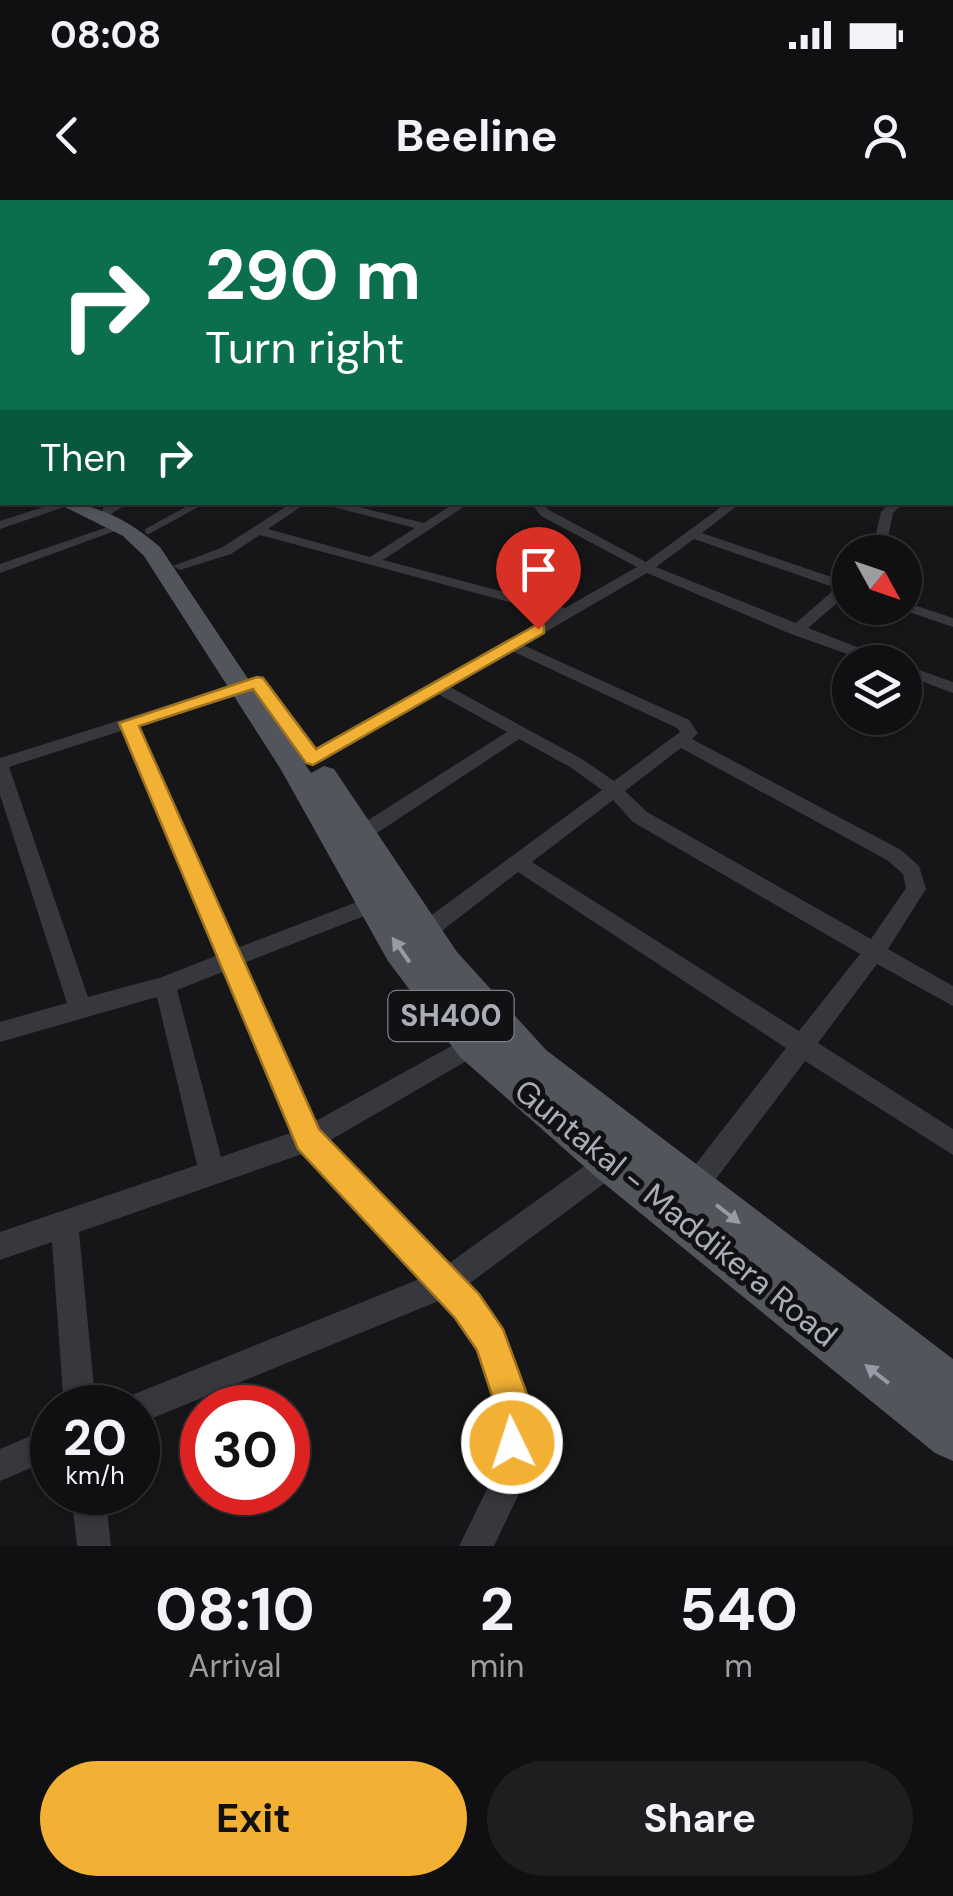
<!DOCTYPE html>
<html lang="en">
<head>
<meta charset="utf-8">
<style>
  body { margin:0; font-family:"DM Sans",sans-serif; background:#1e1e20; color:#f1f3f6; height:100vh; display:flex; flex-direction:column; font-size:38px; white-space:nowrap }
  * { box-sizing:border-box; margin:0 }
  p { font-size:32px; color:#9c9d9f }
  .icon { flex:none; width:55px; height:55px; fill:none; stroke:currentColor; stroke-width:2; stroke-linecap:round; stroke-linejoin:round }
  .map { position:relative; height:1346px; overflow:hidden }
  .panel { display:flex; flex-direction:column; background:#101012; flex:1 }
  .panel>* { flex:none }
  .top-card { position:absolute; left:0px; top:0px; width:955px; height:305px; box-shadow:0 2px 8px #0004,0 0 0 2px #303032; background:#0b6e4f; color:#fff; overflow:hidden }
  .needle { width:65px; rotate:130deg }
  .buttons { position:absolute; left:832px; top:335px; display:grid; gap:20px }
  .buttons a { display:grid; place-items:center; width:90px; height:90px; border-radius:50%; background:#101012; box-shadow:0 2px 8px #0004,0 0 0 2px #303032; font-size:50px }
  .speed { position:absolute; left:30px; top:1185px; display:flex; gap:20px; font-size:50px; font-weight:700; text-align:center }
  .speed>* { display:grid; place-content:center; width:130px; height:130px; border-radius:50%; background:#101012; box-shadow:0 2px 8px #0004,0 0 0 2px #303032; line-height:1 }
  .speed small { font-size:25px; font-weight:400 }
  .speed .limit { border:15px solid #d22; background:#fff; color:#111 }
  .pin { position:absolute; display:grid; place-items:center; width:85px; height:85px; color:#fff; margin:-102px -42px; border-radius:50% 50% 50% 0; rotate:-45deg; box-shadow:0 0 10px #0007 }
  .pin .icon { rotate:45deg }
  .me { position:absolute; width:110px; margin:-55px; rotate:356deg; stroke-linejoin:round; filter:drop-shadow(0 0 8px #0008) }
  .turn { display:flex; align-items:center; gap:35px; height:210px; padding:0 40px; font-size:45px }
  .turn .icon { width:130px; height:130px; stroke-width:2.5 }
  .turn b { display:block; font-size:70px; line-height:85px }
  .then { display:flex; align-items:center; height:95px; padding:0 40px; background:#0003; gap:20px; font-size:38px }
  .eta { display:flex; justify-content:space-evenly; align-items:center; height:170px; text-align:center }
  .eta b { font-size:60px; font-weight:700; line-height:70px }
  .cta { display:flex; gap:20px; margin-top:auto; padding:20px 40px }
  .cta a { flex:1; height:115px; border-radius:60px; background:#f2b134; color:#111; font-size:40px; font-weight:700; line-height:115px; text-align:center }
  .cta a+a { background:#1e1e20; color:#f1f3f6 }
  .status { display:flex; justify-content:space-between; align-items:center; height:70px; padding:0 50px; background:#101012; direction:ltr }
  .status svg { height:28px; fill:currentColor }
  header { display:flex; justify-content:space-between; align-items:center; height:130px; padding:0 40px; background:#101012; font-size:45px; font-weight:700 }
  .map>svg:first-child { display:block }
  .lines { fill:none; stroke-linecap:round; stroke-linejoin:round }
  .service { stroke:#37383d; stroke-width:6 }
  .minor { fill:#37383d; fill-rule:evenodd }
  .primary { fill:#53555c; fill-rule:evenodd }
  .oneway { fill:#979ba6 }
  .route { fill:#f2b134; stroke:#9d7322; stroke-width:2.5 }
  .labels { text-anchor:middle; stroke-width:10; stroke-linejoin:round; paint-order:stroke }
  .shield { fill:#111113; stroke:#7b7e86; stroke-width:2.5 }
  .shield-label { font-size:30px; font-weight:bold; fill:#a8adb8 }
  .street-label { font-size:32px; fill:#a8adb8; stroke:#111113 }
</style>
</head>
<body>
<div class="status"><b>08:08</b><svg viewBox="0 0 49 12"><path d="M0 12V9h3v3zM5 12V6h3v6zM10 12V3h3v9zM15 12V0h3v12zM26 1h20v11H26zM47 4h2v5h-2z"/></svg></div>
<header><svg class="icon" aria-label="back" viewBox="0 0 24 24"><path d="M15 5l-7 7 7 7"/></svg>Beeline<svg class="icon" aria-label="person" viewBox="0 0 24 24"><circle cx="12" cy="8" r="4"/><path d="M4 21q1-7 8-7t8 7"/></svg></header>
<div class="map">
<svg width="953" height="1346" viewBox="0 0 953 1346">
  <rect width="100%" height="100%" fill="#161618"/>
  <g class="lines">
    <path class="service" d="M148 331 201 302"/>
    <path class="minor" d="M0 155 2 156V162L0 161Z
      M2 172V178L0 179V173Z
      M952 172H953V178H952Z
      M0 198H2V204H0Z
      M952 268H953V274H952Z
      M0 279H2V285H0Z
      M59 302 73 304 0 329V321Z
      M114 302H130L111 314H103V308Z
      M293 302H308L268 329 370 357 415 328 314 302H338L424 323 456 302H471L383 360 565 408 637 367 541 316 534 307 537 302H549L546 307 549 310 646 362 728 302H742L702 333 843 381 850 378V392L808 428 888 459 890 462H870L791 434 647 373 523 445 689 520 698 533 692 539 901 650 919 666 926 689 888 749 953 786V806L877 764 818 843 953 929V955L805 861 703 996 694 1000 685 996 681 987 685 978 786 848 518 672 430 740H414L411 734 414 728 602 590 570 567 519 539 368 639H354L351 634 354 629 507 532 438 494 319 563 313 565 304 559 554 414 260 335 231 354 180 370 173 366 221 348ZM694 339 836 388 796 423 656 367ZM512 451 677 528 680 532 614 581 582 559 450 487ZM681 548 887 660 903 674 906 688 871 739 647 612 625 591ZM613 600 633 622 860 754 799 831 532 662Z
      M891 302H905L893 313 885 352H872L881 312Z
      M116 324 126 327 0 373V364Z
      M905 402 953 418V427L900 409 905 408Z
      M905 465 953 482V493L905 475Z
      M257 477 263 479V485L138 525 237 748 370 697 377 699 380 705 377 711 244 763 314 922 466 838 474 835 482 838 486 845 482 852 329 941 448 1064 607 950 616 946 625 950 629 959 625 968 466 1086 502 1130 530 1208 527 1277 494 1346H459L494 1275 498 1208 479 1150 441 1100 138 1224V1208H122L127 1197 422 1078 305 953 79 1032 96 1208H64L52 1042 0 1060V1032L197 965 157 797 0 842V822L67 803 0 595V558ZM124 530 218 755 162 777 88 797 9 567ZM225 771 293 932 221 957 177 790Z
      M52 1227V1259L0 1281V1249Z
      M71 1292H105L111 1346H77Z"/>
    <path class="primary" d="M0 260H2V271H0Z
      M55 302C95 302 130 321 160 347L311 573 324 566 334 569 457 752 546 850 953 1159V1261L935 1253 596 977 460 857 388 761 280 568 144 356 123 336Z"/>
  </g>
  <defs><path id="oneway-solid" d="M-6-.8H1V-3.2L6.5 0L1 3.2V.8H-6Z" transform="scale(2.5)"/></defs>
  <g class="oneway">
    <use href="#oneway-solid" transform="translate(401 750) rotate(-125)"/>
    <use href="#oneway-solid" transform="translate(728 1014) rotate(38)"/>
    <use href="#oneway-solid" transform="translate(877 1174) rotate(-142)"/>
  </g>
  <linearGradient id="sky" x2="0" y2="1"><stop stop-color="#0c0c0d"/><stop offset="0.42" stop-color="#363c48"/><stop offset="1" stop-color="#363c48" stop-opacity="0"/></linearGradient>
  <rect width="953" height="324" fill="url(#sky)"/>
  <path class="route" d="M538 424 544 426V433L313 565 306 563 253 489 139 526 319 929 479 1094 503 1129 532 1208 530 1243 525 1256 512 1261 499 1256 494 1243 496 1208 477 1150 455 1118 298 949 119 523 257 477 263 478 316 549Z"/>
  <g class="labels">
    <rect class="shield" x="388.5" y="791" width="125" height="50" rx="8"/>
    <g class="shield-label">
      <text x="451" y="826">SH400</text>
    </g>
    <g class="street-label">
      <text transform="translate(676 1013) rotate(39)" y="11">Guntakal - Maddikera Road</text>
    </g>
  </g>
</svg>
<div class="buttons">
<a><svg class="needle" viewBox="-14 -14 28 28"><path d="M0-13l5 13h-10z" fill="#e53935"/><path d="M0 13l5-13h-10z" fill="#9c9d9f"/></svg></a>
<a><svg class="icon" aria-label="layers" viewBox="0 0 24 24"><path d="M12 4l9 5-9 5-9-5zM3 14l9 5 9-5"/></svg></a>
</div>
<div class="speed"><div>20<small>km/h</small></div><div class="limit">30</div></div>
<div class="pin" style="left:538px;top:429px;background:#d93025"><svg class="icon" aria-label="arrive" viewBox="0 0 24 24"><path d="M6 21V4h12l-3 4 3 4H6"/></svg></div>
<svg class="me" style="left:512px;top:1243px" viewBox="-20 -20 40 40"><circle r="17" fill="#f2b134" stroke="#fff" stroke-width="3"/><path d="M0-11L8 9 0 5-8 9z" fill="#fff"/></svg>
<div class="top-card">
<div class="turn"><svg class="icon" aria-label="right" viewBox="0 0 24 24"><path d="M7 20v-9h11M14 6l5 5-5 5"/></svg><div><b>290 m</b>Turn right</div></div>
<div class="then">Then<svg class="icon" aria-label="right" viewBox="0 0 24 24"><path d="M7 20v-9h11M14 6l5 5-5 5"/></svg></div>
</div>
</div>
<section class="panel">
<div class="eta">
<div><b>08:10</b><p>Arrival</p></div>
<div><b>2</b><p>min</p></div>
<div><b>540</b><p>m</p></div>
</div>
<div class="cta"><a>Exit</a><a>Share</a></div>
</section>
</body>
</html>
